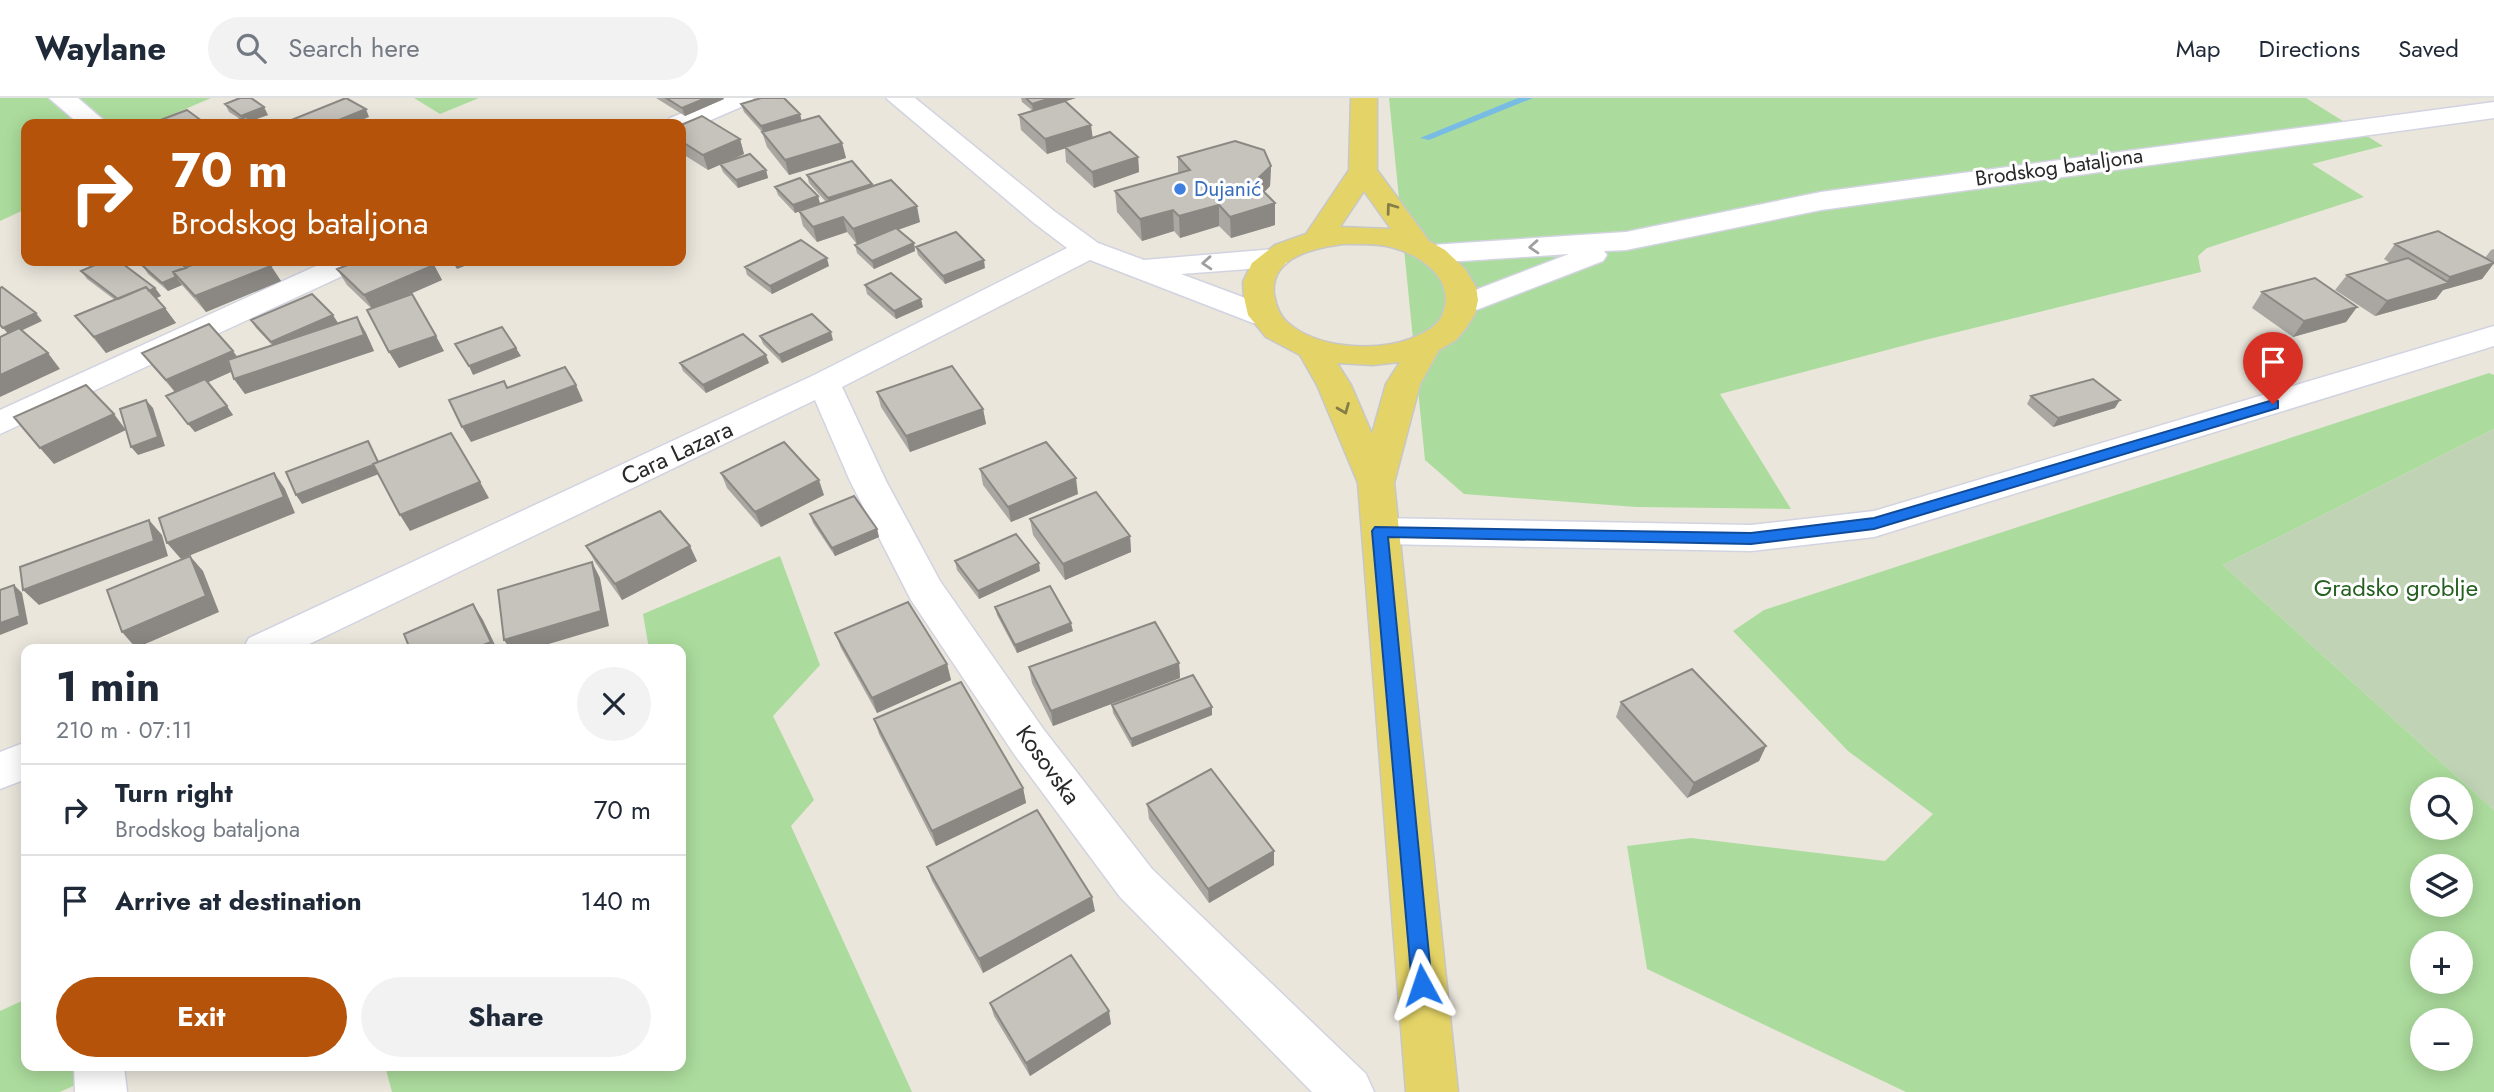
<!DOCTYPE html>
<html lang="en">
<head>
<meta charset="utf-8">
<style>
  body { margin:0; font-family:Jost,sans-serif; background:#f2f2f3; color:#1f2937; height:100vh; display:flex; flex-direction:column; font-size:26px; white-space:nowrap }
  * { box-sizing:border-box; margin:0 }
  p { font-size:23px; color:#747a83 }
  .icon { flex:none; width:38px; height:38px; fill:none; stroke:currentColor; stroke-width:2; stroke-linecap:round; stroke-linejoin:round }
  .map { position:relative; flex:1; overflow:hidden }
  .side { position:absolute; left:21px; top:546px; width:665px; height:427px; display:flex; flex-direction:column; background:#fff; border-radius:14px; box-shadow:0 4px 18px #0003 }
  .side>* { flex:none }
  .hud { position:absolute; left:21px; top:21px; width:665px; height:147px; border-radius:14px; box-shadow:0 4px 18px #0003; background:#b45309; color:#fff; overflow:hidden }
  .controls { position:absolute; left:2410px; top:679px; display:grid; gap:14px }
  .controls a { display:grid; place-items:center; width:63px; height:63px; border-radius:50%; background:#fff; box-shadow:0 4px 18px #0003; font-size:35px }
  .pin { position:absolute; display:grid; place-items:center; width:60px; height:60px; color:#fff; margin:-72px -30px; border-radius:50% 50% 50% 0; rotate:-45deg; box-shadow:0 0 7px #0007 }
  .pin .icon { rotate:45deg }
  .me { position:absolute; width:77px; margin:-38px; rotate:355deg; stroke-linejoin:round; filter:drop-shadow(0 0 5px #0008) }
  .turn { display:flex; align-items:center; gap:24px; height:147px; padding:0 35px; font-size:32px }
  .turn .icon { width:91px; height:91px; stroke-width:2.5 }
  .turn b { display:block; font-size:49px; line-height:60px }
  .round { display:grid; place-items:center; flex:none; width:74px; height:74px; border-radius:37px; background:#f2f2f3 }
  .summary { display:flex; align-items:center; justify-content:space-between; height:119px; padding:0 35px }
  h1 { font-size:42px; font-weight:700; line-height:52px }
  .primary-button { display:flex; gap:14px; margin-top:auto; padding:14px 35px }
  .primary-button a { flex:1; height:80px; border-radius:42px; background:#b45309; color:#fff; font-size:28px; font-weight:700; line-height:80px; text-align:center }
  .primary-button a+a { background:#f2f2f3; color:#1f2937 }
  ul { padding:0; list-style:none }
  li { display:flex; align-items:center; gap:21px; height:91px; padding:0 35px; border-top:2px solid #e0e1e3 }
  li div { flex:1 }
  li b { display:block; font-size:26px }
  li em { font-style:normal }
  header { display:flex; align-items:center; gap:42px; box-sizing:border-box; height:98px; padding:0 35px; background:#fff; border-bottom:2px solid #e0e1e3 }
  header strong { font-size:33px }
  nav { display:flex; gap:38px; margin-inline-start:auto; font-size:24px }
  .search { width:490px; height:63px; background:#f2f2f3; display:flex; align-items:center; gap:18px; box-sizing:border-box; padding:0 24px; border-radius:38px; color:#747a83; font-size:26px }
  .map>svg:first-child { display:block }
  .green { fill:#acdc9d; fill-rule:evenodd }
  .cemetery { fill:#c0d3b5 }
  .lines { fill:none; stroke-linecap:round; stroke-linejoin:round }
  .stream { fill:#78bce4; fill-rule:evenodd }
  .minor-casing { stroke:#d2d3e1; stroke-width:3 }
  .major-casing { stroke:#c7c7c7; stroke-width:3 }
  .minor { fill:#fff; fill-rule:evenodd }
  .major { fill:#e4d467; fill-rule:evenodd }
  .wall { fill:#aaa7a2 }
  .shaded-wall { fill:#8b8884 }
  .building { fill:#c6c2bc; stroke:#8b8884; stroke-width:2 }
  .oneway { stroke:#867e48 }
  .oneway2 { stroke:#9f9f9f }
  .route { fill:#1a73e8; stroke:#114b97; stroke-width:2 }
  .shop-dot { fill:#3f7fe0; stroke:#fff; stroke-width:2.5 }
  .labels { text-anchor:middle; stroke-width:6; stroke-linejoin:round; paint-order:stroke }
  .far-street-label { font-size:21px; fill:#292929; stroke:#fff }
  .far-shop-label { font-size:21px; fill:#366cbe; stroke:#fff; text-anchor:start }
  .street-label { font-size:24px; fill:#292929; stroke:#fff }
  .park-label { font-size:24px; fill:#266020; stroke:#fff }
</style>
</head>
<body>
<header>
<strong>Waylane</strong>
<div class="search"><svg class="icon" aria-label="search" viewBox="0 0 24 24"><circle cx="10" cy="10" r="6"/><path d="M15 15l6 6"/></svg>Search here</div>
<nav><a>Map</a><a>Directions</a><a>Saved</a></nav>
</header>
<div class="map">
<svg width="2494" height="994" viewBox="0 0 2494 994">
  <rect width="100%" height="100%" fill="#eae6dc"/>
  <path class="green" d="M0 0H211L162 21 169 26H26V111L0 123Z
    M414 0H479L440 16Z
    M1389 0H2306L2383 48 2312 66 2364 99 2207 150 2198 158 2201 174 1925 242 1720 296 1791 411 1636 409 1464 396 1425 362Z
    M2489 275 2494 277V331L2223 467 2494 712V994H1906L1647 871 1627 748 1691 740 1885 763 1933 716 1848 653 1733 533 1764 512ZM2422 691H2460V730H2422ZM2422 768H2460V807H2422ZM2422 845H2460V884H2422ZM2422 922H2460V961H2422Z
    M780 458 820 567 773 618 814 702 791 728 912 994H392L385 968H681V551H649L643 516Z
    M26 901V968H118L60 994H0V913Z"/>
  <path class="cemetery" d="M2494 331V712L2223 467Z"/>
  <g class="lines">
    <path class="stream" d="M1518 0H1533L1429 42 1420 40Z"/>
    <g class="minor-casing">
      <path id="minor" d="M49 0H78L108 26H79Z
        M719 0H754L750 5 688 32 681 34V26H666L670 20Z
        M886 0H915L1054 113 1098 145 1144 162 1275 151 1286 154 1290 160 1286 166 1275 169 1181 176 1275 211 1280 218 1275 225 1264 228 1253 225 1090 162 842 289 886 383 940 483 1044 632 1152 771 1366 976 1374 994H1312L1120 799 1014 656 911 502 850 383 815 302 299 551H243L249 540 812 278 1067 150 1034 125Z
        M2494 4V20L1821 112 1626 152 1604 153 1607 157 1603 163 1463 217 1452 215 1447 208 1452 201 1569 156 1432 165 1421 162 1417 156 1421 150 1432 147 1626 134 1821 94Z
        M327 163H366L362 169 0 336V312Z
        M2494 228V248L1874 439 1751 453 1380 446 1367 442 1362 433 1367 424 1380 420 1751 427 1874 413Z
        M26 644V681L0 691V654Z
        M74 968H124L127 994H75Z"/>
    </g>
    <g class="major-casing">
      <path id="major" d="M1351 0H1377V72L1429 143 1445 152 1465 171 1476 189 1478 202 1475 216 1466 230 1456 242 1439 252 1420 286 1394 385 1458 994H1406L1358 385 1317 287 1300 257 1266 239 1248 217 1244 199 1243 184 1252 165 1275 147 1306 136 1349 72ZM1364 93 1391 131 1340 129ZM1343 146C1359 146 1376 145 1391 149 1421 157 1456 181 1443 215 1439 229 1422 236 1410 241 1375 254 1317 251 1287 224 1279 217 1276 208 1274 196 1270 159 1314 150 1343 146ZM1400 264 1386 286 1372 336 1351 287 1337 265 1373 267Z"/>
    </g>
    <use href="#minor" class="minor"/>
    <use href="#major" class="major"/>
  </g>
  <path class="wall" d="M656 0H723L724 1 685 18Z
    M1021 0H1076L1065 3 1092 40 1138 59 1139 74 1094 90 1066 64 1065 50 1047 56 1021 32 1019 17 1033 13 1022 4Z
    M225 6 268 17 251 23 240 21 229 14Z
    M741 6 800 16 801 23 842 45 846 60 789 77 767 49 762 34 744 14Z
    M681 27 740 41 744 56 724 65 766 72 768 80 738 90 723 74 720 67 708 72 681 55Z
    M1178 59 1271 68 1270 88 1264 94 1275 105V127L1231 140 1219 128 1180 140 1174 133 1142 143 1117 114 1115 93 1178 75Z
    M807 77 873 88 920 124 898 132 914 145 915 153 874 171 857 155 855 147 857 146 847 134 817 144 803 128 799 113 795 115 778 97 775 89 818 98 820 106 826 104 809 85Z
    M2395 146 2485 160 2491 152 2494 151V165L2482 181 2443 192 2436 201 2375 218 2335 192 2347 177 2390 165 2384 161Z
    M916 149 985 170 945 186 918 157Z
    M434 167 442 182 399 201 444 253 399 270 389 254 371 210 347 187 337 171Z
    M143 168 186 170 271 168 281 183 206 214 182 187 168 193 148 176Z
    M829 168 772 196 747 177 745 169Z
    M81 173 155 190 161 198 156 200 176 225 106 255 75 218 115 202 87 181Z
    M865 187 923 209 896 221 867 196Z
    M2262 194 2357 209 2346 224 2293 239 2252 210Z
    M357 219 366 235 374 253 245 296 234 281 231 274 208 284 233 317 195 334 166 298 175 294 154 270 142 255 237 259 272 247 256 230 251 222 338 225 331 228Z
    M760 238 833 242 782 265 763 246Z
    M680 265H769L706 295 683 273Z
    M877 294 983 311 986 326 910 354 881 309Z
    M2031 298 2115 310 2053 329 2027 306Z
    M980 371 1078 396 1011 424 983 387Z
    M721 375 824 397 761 429 727 390Z
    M810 416 877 431 879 439 835 458 813 425Z
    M1030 421 1130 438 1131 454 1065 482 1033 437Z
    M586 448 697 463 622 502 595 464Z
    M955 463 1040 473 979 501 957 472Z
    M995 509 1073 533 1017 555 997 517Z
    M835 535 947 566 951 582 877 615 841 550Z
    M1179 565 1180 580 1053 628 1032 585 1029 569Z
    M1621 604 1766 648 1759 663 1687 700 1616 619Z
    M1112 607 1212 617 1132 649 1113 615Z
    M874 621 1023 690 1026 705 936 748 879 636Z
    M1147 706 1274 753V767L1209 805 1149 721Z
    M927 769 1095 813 983 875 932 783Z
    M990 905 1111 926 1030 978 994 918Z"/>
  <path class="shaded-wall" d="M706 0H723L724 1 685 18 682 10Z
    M1051 0H1076L1033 14 1032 6Z
    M264 9 268 17 245 25 241 18Z
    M366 11 369 19 352 26H329Z
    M800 16 802 24 764 36 761 28Z
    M1091 27 1093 42 1047 56 1045 41Z
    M740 41 744 56 708 72 703 57Z
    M842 45 846 60 789 77 785 62Z
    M1138 59 1139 74 1094 90 1092 74Z
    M1271 68 1270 88 1254 105V84Z
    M766 72 768 80 738 90 736 82Z
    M872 86 874 94 830 108 828 100Z
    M818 98 820 106 795 115 793 107Z
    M1275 105V127L1231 140 1230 119Z
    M1219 107V128L1180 140 1179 118Z
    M917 108 920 124 857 146 853 131Z
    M1173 112 1174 133 1142 143 1140 121Z
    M843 119 847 134 817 144 813 129Z
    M914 145 915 153 874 171 872 163Z
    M827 160 829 168 772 196 770 188Z
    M984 162 985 170 945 186 943 178Z
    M452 163H477L457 171Z
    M2494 165 2482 181 2443 192 2436 201 2375 218 2387 203 2444 187 2450 179Z
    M434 167 442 182 373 212 364 197Z
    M271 168 281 183 206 214 195 198Z
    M176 179 182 187 168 193 162 185Z
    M155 190 161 198 128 213 122 205Z
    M921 201 923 209 896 221 894 213Z
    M2357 209 2346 224 2293 239 2304 223Z
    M165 210 176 225 106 255 94 239Z
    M36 215 42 223 10 238 3 230Z
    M333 217 338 225 277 252 271 244Z
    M357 219 366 235 374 253 245 296 234 281Z
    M831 234 833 242 782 265 779 257Z
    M436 238 444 253 399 270 389 254Z
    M516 250 521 258 473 277 469 268Z
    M233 253 244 268 178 298 166 282Z
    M48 255 60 271 0 299V277Z
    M766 257 769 265 706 295 703 287Z
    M576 287 583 303 471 344 462 329Z
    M146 302 153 310 165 348 138 357 131 349Z
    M2120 302 2115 310 2053 329 2058 320Z
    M227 308 233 317 195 334 188 326Z
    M983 311 986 326 910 354 906 338Z
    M114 316 126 332 54 366 40 350Z
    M368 343 384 374 302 406 296 397Z
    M274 375 285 391 295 415 181 461 167 445Z
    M1076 380 1078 396 1011 424 1008 409Z
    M819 382 824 397 761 429 755 414Z
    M480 384 489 400 410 433 400 417Z
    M149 422 162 437 168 458 39 507 23 492Z
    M877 431 879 439 835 458 832 450Z
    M1130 438 1131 454 1065 482 1063 466Z
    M690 448 697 463 622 502 615 486Z
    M190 458 203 473 219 514 136 550 122 534Z
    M592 464 600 480 609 528 532 551H510L504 542Z
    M1039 465 1040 473 979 501 978 493Z
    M14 487 22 495 28 526 0 537V525Z
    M473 506 483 522 497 551H473Z
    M1071 525 1073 533 1017 555 1015 547Z
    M1179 565 1180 580 1053 628 1051 613Z
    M947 566 951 582 877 615 872 600Z
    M1212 609V617L1132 649 1131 641Z
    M1766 648 1759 663 1687 700 1694 685Z
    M1023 690 1026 705 936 748 932 733Z
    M1274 753V767L1209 805 1208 791Z
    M1092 799 1095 813 983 875 979 861Z
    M1109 913 1111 926 1030 978 1026 965Z"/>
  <path class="building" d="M240 0H251L264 9 241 18 225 6Z
    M346 0 366 11 329 26H294L289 23Z
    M666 0H706L682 10Z
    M761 0H784L800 16 761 28 741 6Z
    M1026 0H1051L1032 6Z
    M1065 3 1091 27 1045 41 1019 17Z
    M187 12 206 26H150Z
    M702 18 740 41 703 57 681 43V27Z
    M819 18 842 45 785 62 762 34Z
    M246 19 256 26H226Z
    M1110 34 1138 59 1092 74 1065 49Z
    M1235 43 1264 52 1271 68 1254 84 1275 105 1230 119 1219 107 1179 118 1173 112 1140 121 1115 93 1190 72 1178 59Z
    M750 56 766 72 736 82 720 66Z
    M852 63 872 86 828 100 807 77Z
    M800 80 818 98 793 107 775 89Z
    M891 82 917 108 853 131 843 119 813 129 799 113Z
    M896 130 914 145 872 163 855 147Z
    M2438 133 2494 165 2450 179 2395 146Z
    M956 134 984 162 943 178 916 149Z
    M801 142 827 160 770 188 745 169Z
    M2408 160 2449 185 2387 203 2347 177Z
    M104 163H119L155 190 149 193 146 189 118 201 81 173Z
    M155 163H178L186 170 173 174 176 179 162 185 143 168Z
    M203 163H267L271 168 195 198 173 174Z
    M358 163H429L434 167 364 197 337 171Z
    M891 175 921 201 894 213 865 187Z
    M2315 180 2357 209 2304 223 2262 194Z
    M2 189 36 215 3 230 0 227V190Z
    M146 189 165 210 94 239 75 218Z
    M312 196 333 217 271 244 251 222Z
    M412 196 436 238 389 254 367 212Z
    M812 216 831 234 779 257 760 238Z
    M357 219 364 237 234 281 228 262Z
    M209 226 233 253 166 282 142 255Z
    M502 229 516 250 469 268 455 246Z
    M19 230 48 255 0 277V239Z
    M743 236 766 257 703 287 680 265Z
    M952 268 983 311 906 338 877 294Z
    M565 269 576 287 462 329 449 302 504 283 507 290Z
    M205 281 227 308 188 326 166 298Z
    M2093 281 2120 302 2058 320 2031 298Z
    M86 287 114 316 40 350 14 319Z
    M146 302 158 339 131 349 120 311Z
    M451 335 480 384 400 417 373 366Z
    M368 343 378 364 373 366V367L296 397 286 374Z
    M784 344 819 382 755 414 721 375Z
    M1046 344 1076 380 1008 409 980 371Z
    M274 375 284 399 167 445 159 420Z
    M1096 394 1130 438 1063 466 1030 421Z
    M854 398 877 431 832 450 810 416Z
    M660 413 690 448 615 486 586 448Z
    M149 422 154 443 23 492 20 469Z
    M1016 436 1039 465 978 493 955 463Z
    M190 458 206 498 122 534 107 492Z
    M592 464 601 513 504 542 498 492Z
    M14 487 20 518 0 525V492Z
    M1050 488 1071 525 1015 547 995 509Z
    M908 504 947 566 872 600 835 535Z
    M473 506 491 544 473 551H410L404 536Z
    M1155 524 1179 565 1051 613 1029 569Z
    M1692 571 1766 648 1694 685 1621 604Z
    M1193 577 1212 609 1131 641 1112 607Z
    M961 584 1023 690 932 733 874 621Z
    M1211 671 1274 753 1208 791 1147 706Z
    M1037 712 1092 799 979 861 927 769Z
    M1071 857 1109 913 1026 965 990 905Z"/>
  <defs><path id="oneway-chevron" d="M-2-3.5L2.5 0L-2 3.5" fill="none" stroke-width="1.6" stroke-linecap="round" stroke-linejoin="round" transform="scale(1.75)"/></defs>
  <g class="oneway">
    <use href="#oneway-chevron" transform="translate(1391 110) rotate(-126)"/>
    <use href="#oneway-chevron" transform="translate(1344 311) rotate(68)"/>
  </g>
  <g class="oneway2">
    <use href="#oneway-chevron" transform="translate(1534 149) rotate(176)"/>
    <use href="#oneway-chevron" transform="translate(1207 165) rotate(176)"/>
  </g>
  <path class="route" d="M2273 302 2278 303V310L1874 431 1751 446 1388 439 1432 887 1429 894 1422 896 1415 894 1412 887 1372 433 1375 429 1751 435 1874 420Z"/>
  <circle class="shop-dot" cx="1180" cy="91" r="7"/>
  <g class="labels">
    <g class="far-street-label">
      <text transform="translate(2059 69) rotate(-8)" y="7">Brodskog bataljona</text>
    </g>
    <g class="far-shop-label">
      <text x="1194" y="98">Dujanić</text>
    </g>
    <g class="street-label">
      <text transform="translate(677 355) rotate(-25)" y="8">Cara Lazara</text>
      <text transform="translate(1048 667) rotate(54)" y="8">Kosovska</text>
    </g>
    <g class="park-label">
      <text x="2396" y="498">Gradsko groblje</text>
    </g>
  </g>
</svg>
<div class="controls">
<a><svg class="icon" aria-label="search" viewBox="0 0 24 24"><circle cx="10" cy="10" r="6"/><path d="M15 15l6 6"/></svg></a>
<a><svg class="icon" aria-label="layers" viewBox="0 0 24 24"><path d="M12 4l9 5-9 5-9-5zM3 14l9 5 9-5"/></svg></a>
<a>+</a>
<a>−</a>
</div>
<div class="pin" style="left:2273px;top:306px;background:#d93025"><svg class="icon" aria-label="arrive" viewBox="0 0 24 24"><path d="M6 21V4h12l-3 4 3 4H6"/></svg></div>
<svg class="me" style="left:1422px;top:887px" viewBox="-20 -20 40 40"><path d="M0-17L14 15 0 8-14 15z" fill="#1a73e8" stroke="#fff" stroke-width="4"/></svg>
<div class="hud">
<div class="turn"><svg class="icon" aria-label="right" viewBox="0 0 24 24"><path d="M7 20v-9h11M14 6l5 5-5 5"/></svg><div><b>70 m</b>Brodskog bataljona</div></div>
</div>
<section class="side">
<div class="summary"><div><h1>1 min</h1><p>210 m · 07:11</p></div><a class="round"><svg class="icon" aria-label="close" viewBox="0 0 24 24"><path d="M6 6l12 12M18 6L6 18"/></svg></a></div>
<ul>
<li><svg class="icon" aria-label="right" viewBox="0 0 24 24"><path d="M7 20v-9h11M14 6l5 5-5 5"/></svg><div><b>Turn right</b><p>Brodskog bataljona</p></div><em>70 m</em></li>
<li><svg class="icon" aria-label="arrive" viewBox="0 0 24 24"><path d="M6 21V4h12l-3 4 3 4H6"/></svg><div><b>Arrive at destination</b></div><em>140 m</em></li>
</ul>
<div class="primary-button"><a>Exit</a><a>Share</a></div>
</section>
</div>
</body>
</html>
